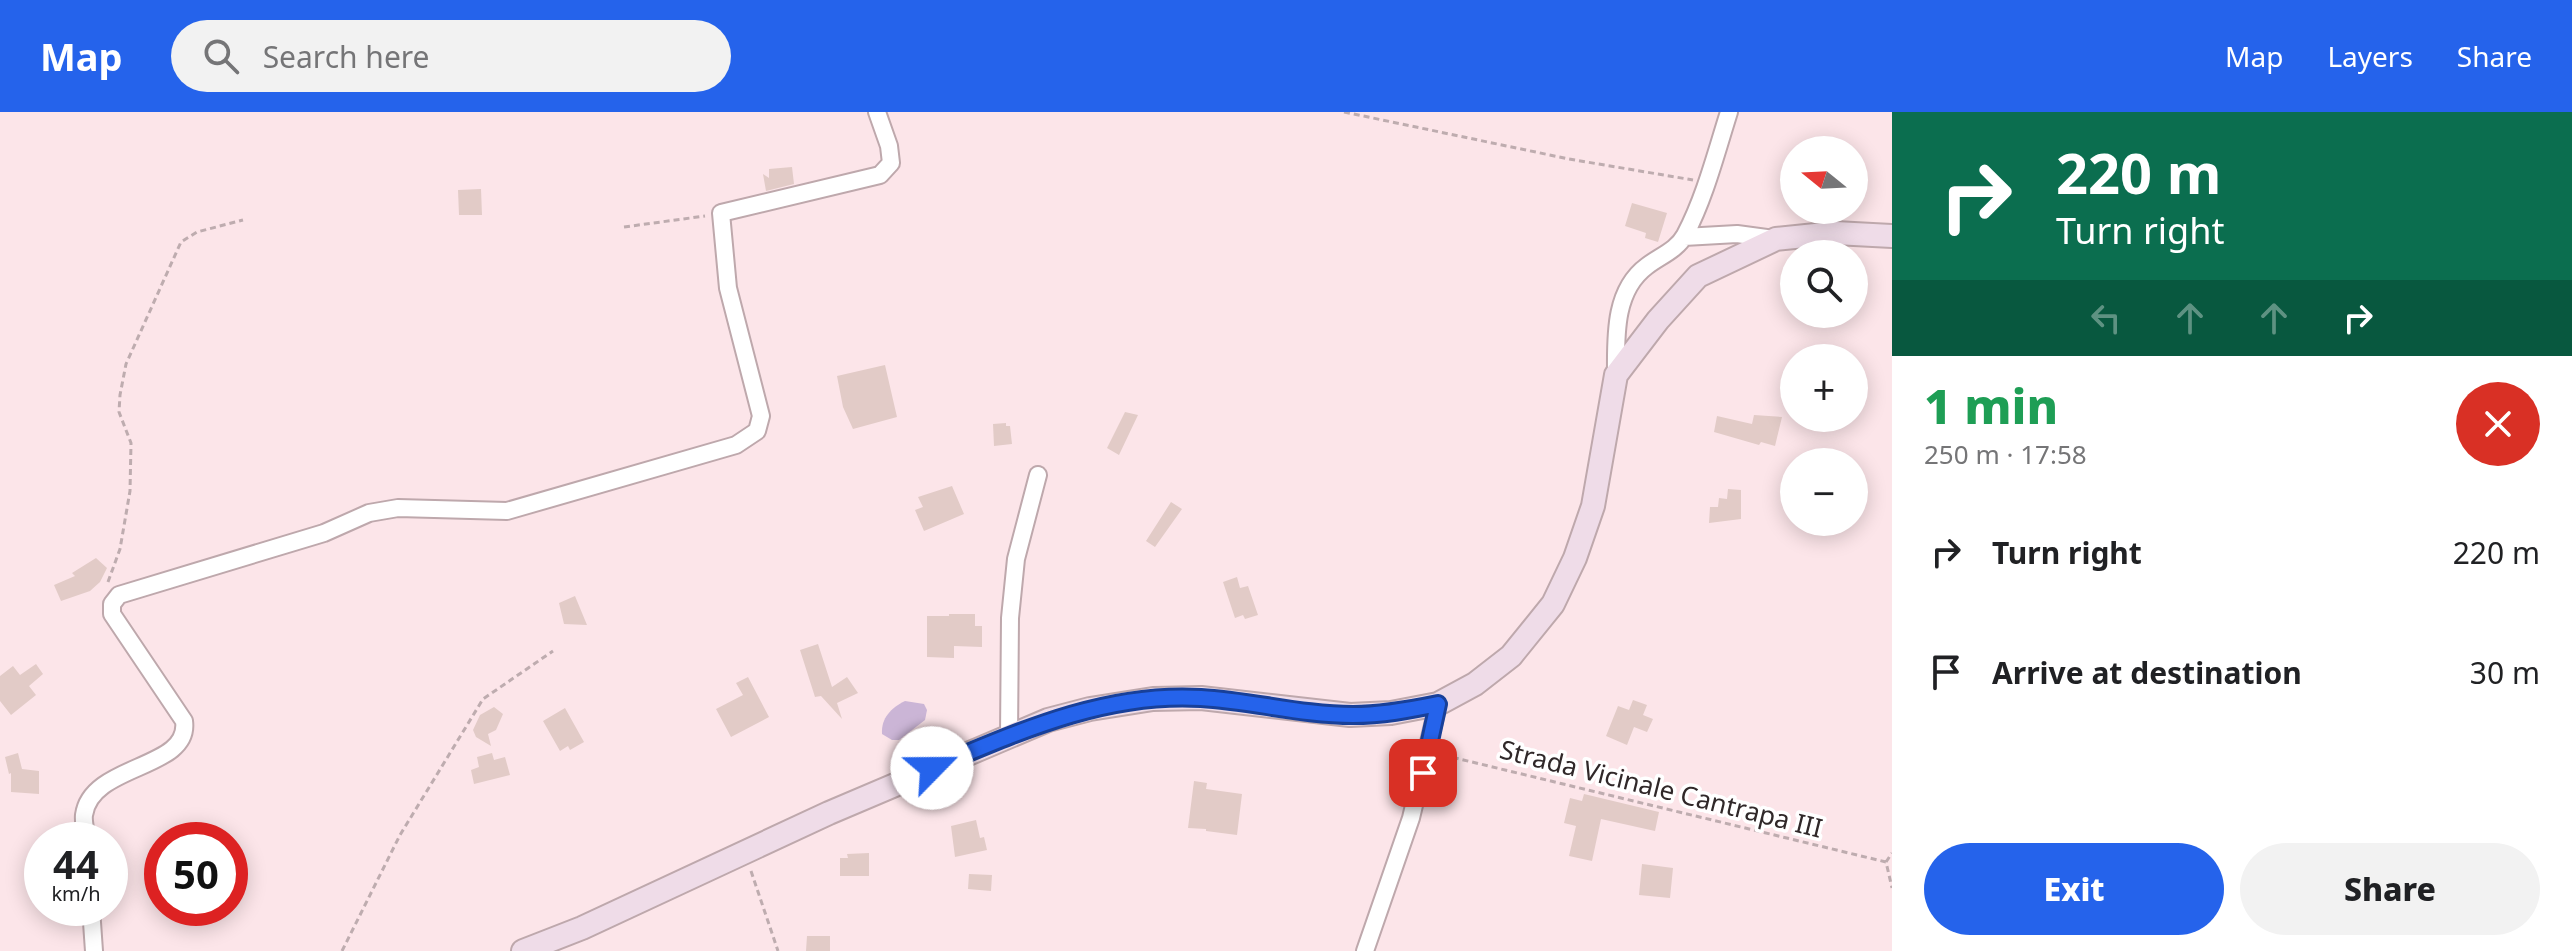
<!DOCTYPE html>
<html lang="en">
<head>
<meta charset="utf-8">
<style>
  body { margin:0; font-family:"Noto Sans",sans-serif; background:#f2f2f2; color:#202124; height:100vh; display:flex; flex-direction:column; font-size:30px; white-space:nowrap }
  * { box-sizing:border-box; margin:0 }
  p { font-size:26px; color:#757577 }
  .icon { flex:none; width:44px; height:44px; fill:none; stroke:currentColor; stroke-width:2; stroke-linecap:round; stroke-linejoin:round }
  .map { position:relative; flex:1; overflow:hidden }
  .panel { display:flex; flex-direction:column; background:#fff; width:680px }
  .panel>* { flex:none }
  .guide { background:#0b6e4f; color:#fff; overflow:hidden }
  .needle { width:52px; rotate:288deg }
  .fabs { position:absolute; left:1780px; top:24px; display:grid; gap:16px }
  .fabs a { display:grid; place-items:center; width:88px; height:88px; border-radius:50%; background:#fff; box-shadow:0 4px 20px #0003; font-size:40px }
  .speed { position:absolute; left:24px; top:710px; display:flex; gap:16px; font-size:40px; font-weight:700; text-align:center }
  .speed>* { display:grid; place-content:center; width:104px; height:104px; border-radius:50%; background:#fff; box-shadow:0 4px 20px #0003; line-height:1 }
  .speed small { font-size:20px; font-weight:400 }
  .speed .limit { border:12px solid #d22; background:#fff; color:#111 }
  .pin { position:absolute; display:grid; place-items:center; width:68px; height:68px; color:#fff; margin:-34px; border-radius:16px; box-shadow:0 4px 12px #0006 }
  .me { position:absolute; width:88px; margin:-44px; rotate:67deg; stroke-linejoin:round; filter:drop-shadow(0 0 6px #0008) }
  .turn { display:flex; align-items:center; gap:28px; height:168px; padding:0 32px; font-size:36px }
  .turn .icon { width:104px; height:104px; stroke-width:2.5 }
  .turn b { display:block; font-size:56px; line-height:68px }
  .lanes { display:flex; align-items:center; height:76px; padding:0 32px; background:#0003; justify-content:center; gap:40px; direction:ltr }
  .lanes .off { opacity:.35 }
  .round { display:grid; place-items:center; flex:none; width:84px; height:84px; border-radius:42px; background:#f2f2f2 }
  .summary { display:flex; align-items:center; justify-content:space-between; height:136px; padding:0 32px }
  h1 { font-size:48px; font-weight:800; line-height:60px; color:#1e9e55 }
  .primary-button { display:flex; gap:16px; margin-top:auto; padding:16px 32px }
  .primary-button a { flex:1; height:92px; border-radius:48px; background:#2563eb; color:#fff; font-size:32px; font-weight:800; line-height:92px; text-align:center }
  .primary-button a+a { background:#f2f2f2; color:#202124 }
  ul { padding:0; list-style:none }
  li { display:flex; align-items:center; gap:24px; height:120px; padding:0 32px }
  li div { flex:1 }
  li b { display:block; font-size:30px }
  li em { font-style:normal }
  header { display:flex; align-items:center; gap:48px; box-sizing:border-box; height:112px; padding:0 40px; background:#2563eb; color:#fff }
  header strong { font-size:38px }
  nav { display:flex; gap:44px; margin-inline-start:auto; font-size:28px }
  .search { width:560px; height:72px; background:#f2f2f2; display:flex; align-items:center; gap:20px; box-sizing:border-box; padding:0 28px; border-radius:44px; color:#757577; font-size:30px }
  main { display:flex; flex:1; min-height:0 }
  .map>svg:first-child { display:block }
  .water { fill:#cbb5d6 }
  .building { fill:#e2cbc7 }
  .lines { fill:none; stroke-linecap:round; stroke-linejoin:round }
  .minor-casing { stroke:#bea8ac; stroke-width:20 }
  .secondary-casing { stroke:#bea8ac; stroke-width:26 }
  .path { stroke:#beacaf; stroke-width:3; stroke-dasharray:6 4; stroke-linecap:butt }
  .minor { stroke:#fff; stroke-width:16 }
  .secondary { stroke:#efdce8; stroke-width:22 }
  .route-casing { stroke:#184099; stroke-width:20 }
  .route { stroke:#2563eb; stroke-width:14 }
  .labels { text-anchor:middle; stroke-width:7; stroke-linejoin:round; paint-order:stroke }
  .street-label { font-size:26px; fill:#302829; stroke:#fff }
</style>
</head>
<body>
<header>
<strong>Map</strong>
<div class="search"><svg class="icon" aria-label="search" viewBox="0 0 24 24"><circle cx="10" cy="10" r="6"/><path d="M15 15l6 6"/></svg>Search here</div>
<nav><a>Map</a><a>Layers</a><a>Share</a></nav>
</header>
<main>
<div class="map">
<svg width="1892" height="839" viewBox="0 0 1892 839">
  <rect width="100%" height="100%" fill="#fce5e9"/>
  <path class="water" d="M905 589 924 592 927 598 925 608 899 628H892L882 622C881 606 891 596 905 589Z"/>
  <path class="building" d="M792 55 794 72 766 79 763 62 769 66V57Z
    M481 77 482 103H459L458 78Z
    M1632 91 1667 101 1658 130 1645 126 1646 121 1625 114Z
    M885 253 897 305 853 317 843 295 837 264Z
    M1125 300 1138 303 1119 343 1107 336Z
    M1754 303 1782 305 1775 334 1761 330 1759 333 1714 320 1717 304 1752 312Z
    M1006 311V314H1010L1012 332 994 334 993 312Z
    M952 374 964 402 924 419 915 398 923 395 918 385Z
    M1728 377 1741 378V407L1709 411 1710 395H1718L1719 386 1727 387Z
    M1171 390 1182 397 1155 435 1146 429Z
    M96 446 107 456 100 470 90 479 61 489 54 473 75 464 72 461Z
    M1237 465 1240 476 1248 474 1258 503 1245 507 1243 503 1235 506 1223 470Z
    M575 484 587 513 564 512 559 491Z
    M949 502H975V514H982V535L954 534V546L927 545V504H949Z
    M818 532 832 575 847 565 858 581 837 591 842 607 821 584 815 585 800 538Z
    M36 552 43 562 29 574 36 583 11 603 0 589V564L13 554 20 563Z
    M748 565 769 605 731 625 716 597 743 583 736 571Z
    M1633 588 1647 593 1643 603 1653 607 1647 620 1634 615 1627 633 1606 624 1618 594 1629 598Z
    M494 595 503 602 496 618 488 622 491 634 476 625 473 618 480 603Z
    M565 596 584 630 570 638 568 634 560 639 543 609Z
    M18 641 22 657 39 659V682L11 680V661L9 662 5 645Z
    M492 641 494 648 505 645 510 663 474 672 471 658 479 655 477 645Z
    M1194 669 1207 671 1206 677 1242 682 1237 723 1206 719V717L1188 716Z
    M1584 682 1659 700 1655 719 1601 707 1592 749 1569 744 1576 714 1564 711 1570 686 1582 689Z
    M976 708 980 726 984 725 987 738 955 745 951 714Z
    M869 741V764H840V746H848L847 742Z
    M1642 752 1673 756 1670 786 1639 783Z
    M969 762 992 763 991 779 968 777Z
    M807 824H830V839H806Z"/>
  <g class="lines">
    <g class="minor-casing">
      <path id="minor" d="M1684 125 1737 122 1774 127
        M1616 263C1616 227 1613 179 1647 154 1660 144 1677 138 1685 123 1705 85 1716 41 1729 0
        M1009 623 1010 506 1016 447 1038 363
        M87 728C86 720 83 710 84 703 91 651 191 658 184 609L112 502V492L119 483 324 421 369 401 398 396 507 399 736 333 757 319 761 304 728 176 721 101 880 63 891 51 889 34 877 0
        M91 796 94 839
        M1365 839 1411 706 1438 592"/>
    </g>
    <g class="secondary-casing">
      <path id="secondary" d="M523 839 582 816 829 701 1048 608 1090 597 1153 587 1201 586 1350 603 1391 601 1438 592 1475 572 1511 544 1553 492 1575 446 1593 394 1616 263 1658 208 1698 164 1776 127 1835 121 1892 124"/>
    </g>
    <path class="path" d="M1344 0 1569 47 1693 68
      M624 115 705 104
      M108 470 120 437 130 379 131 331 119 300 120 283 126 252 181 130 197 120 243 108
      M1443 643 1886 750 1892 776
      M1886 750 1892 741
      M751 759 778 839
      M342 839 400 723 483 587 553 539"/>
    <use href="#minor" class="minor"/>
    <use href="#secondary" class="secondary"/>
  </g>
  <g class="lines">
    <g class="route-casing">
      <path id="route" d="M932 656C1018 620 1105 580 1201 586 1252 589 1302 603 1353 603 1382 603 1409 598 1438 592L1423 661"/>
    </g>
    <use href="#route" class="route"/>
  </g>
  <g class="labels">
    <g class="street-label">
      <text transform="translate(1661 677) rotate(14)" y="9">Strada Vicinale Cantrapa III</text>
    </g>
  </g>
</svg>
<div class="fabs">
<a><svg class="needle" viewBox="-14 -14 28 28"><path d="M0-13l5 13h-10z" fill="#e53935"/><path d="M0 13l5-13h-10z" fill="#757577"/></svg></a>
<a><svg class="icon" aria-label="search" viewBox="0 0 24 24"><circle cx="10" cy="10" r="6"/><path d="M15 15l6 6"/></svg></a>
<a>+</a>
<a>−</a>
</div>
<div class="speed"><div>44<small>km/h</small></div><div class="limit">50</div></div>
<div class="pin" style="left:1423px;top:661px;background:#d93025"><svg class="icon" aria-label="arrive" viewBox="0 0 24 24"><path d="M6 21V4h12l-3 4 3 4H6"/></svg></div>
<svg class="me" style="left:932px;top:656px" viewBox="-20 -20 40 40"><circle r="19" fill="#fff"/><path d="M0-13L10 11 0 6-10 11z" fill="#2563eb"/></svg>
</div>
<section class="panel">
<div class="guide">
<div class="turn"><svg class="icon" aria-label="right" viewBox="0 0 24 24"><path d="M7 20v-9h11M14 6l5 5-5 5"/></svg><div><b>220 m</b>Turn right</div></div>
<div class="lanes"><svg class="icon off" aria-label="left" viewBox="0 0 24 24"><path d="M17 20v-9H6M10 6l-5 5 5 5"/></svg><svg class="icon off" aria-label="ahead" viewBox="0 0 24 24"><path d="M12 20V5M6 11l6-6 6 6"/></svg><svg class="icon off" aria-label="ahead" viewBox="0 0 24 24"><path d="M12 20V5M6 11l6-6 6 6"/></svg><svg class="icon" aria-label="right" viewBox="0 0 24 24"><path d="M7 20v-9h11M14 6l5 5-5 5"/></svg></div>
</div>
<div class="summary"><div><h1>1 min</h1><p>250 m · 17:58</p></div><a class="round" style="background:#d93025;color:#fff"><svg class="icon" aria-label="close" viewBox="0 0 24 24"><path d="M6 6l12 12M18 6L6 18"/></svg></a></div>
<ul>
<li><svg class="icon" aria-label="right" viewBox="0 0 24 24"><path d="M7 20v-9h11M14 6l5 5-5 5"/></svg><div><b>Turn right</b></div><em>220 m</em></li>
<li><svg class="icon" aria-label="arrive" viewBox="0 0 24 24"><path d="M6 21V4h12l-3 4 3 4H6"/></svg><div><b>Arrive at destination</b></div><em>30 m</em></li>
</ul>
<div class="primary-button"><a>Exit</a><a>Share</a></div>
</section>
</main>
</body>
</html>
